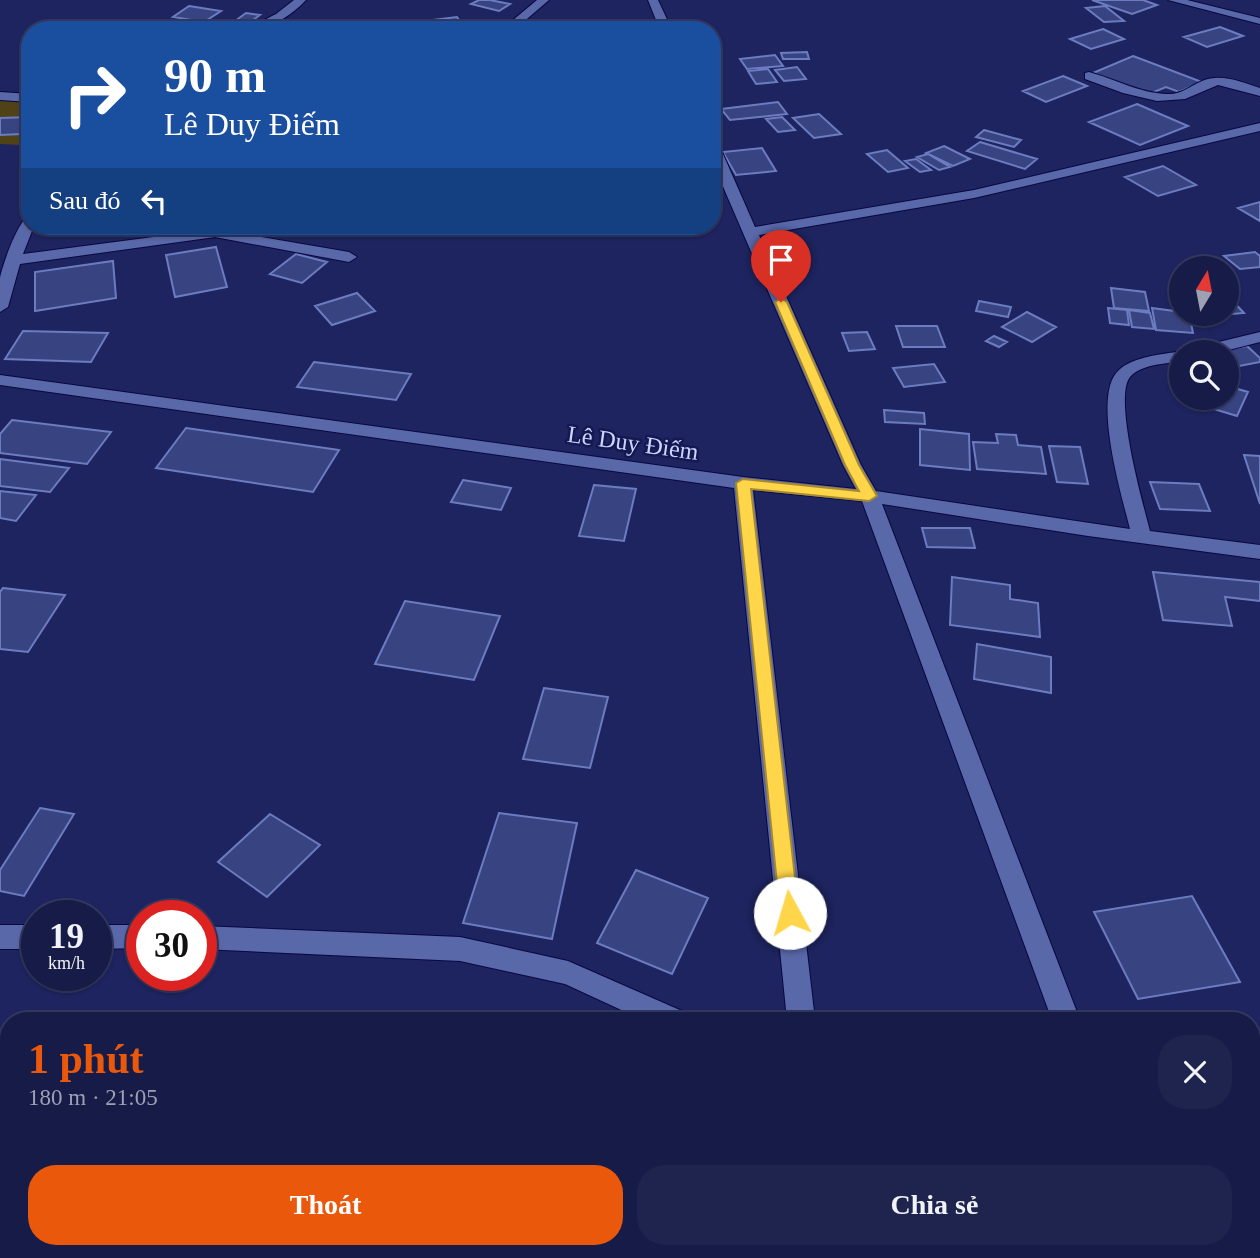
<!DOCTYPE html>
<html lang="vi">
<head>
<meta charset="utf-8">
<style>
  body { margin:0; font-family:Georgia,serif; background:#1f244e; color:#f1f3f6; height:100vh; display:flex; flex-direction:column; font-size:26px; white-space:nowrap }
  * { box-sizing:border-box; margin:0 }
  p { font-size:23px; color:#9ea1b4 }
  .icon { flex:none; width:38px; height:38px; fill:none; stroke:currentColor; stroke-width:2; stroke-linecap:round; stroke-linejoin:round }
  .map { position:relative; flex:1; overflow:hidden }
  .panel { position:absolute; left:0px; top:1012px; width:1260px; height:247px; display:flex; flex-direction:column; background:#161b47; border-radius:28px 28px 0 0; box-shadow:0 2px 5px #0004,0 0 0 2px #353960 }
  .panel>* { flex:none }
  .guide { position:absolute; left:21px; top:21px; width:700px; height:214px; border-radius:28px; box-shadow:0 2px 5px #0004,0 0 0 2px #353960; background:#1a4fa0; color:#fff; overflow:hidden }
  .needle { width:46px; rotate:10deg }
  .buttons { position:absolute; left:1169px; top:256px; display:grid; gap:14px }
  .buttons a { display:grid; place-items:center; width:70px; height:70px; border-radius:50%; background:#161b47; box-shadow:0 2px 5px #0004,0 0 0 2px #353960; font-size:35px }
  .speed { position:absolute; left:21px; top:900px; display:flex; gap:14px; font-size:35px; font-weight:700; text-align:center }
  .speed>* { display:grid; place-content:center; width:91px; height:91px; border-radius:50%; background:#161b47; box-shadow:0 2px 5px #0004,0 0 0 2px #353960; line-height:1 }
  .speed small { font-size:18px; font-weight:400 }
  .speed .limit { border:10px solid #d22; background:#fff; color:#111 }
  .pin { position:absolute; display:grid; place-items:center; width:60px; height:60px; color:#fff; margin:-72px -30px; border-radius:50% 50% 50% 0; rotate:-45deg; box-shadow:0 0 7px #0007 }
  .pin .icon { rotate:45deg }
  .me { position:absolute; width:77px; margin:-38px; rotate:354deg; stroke-linejoin:round; filter:drop-shadow(0 0 5px #0008) }
  .turn { display:flex; align-items:center; gap:24px; height:147px; padding:0 28px; font-size:32px }
  .turn .icon { width:91px; height:91px; stroke-width:2.5 }
  .turn b { display:block; font-size:49px; line-height:60px }
  .then { display:flex; align-items:center; height:66px; padding:0 28px; background:#0003; gap:14px; font-size:26px }
  .round { display:grid; place-items:center; flex:none; width:74px; height:74px; border-radius:28px; background:#1f244e }
  .summary { display:flex; align-items:center; justify-content:space-between; height:119px; padding:0 28px }
  h1 { font-size:42px; font-weight:700; line-height:52px; color:#ea580c }
  .cta { display:flex; gap:14px; margin-top:auto; padding:14px 28px }
  .cta a { flex:1; height:80px; border-radius:28px; background:#ea580c; color:#fff; font-size:28px; font-weight:700; line-height:80px; text-align:center }
  .cta a+a { background:#1f244e; color:#f1f3f6 }
  .map>svg:first-child { display:block }
  .green { fill:#4f4216 }
  .building { fill:#384482; stroke:#6c7cc0; stroke-width:2 }
  .lines { fill:none; stroke-linecap:round; stroke-linejoin:round }
  .lane-casing { stroke:#0a0742; stroke-width:2 }
  .street-casing { stroke:#0a0742; stroke-width:2 }
  .lane { fill:#5968a9; fill-rule:evenodd }
  .street { fill:#5968a9; fill-rule:evenodd }
  .route { fill:#ffd54a; stroke:#a68a30; stroke-width:2 }
  .labels { text-anchor:middle; stroke-width:5; stroke-linejoin:round; paint-order:stroke }
  .street-label { font-size:24px; fill:#cbd6fb; stroke:#141953 }
</style>
</head>
<body>
<div class="map">
<svg width="1260" height="1258" viewBox="0 0 1260 1258">
  <rect width="100%" height="100%" fill="#1d245f"/>
  <path class="green" d="M0 99 30 104V136L20 145 0 144Z"/>
  <path class="building" d="M479 0H490L510 4 499 11 471 4Z
    M1092 0H1143L1157 5 1132 14Z
    M189 6 221 11 204 22 173 17Z
    M1105 6 1124 21 1104 22 1086 8Z
    M246 13 260 15 249 23 235 21Z
    M457 17 465 29 438 30 432 20Z
    M1220 27 1243 36 1207 47 1184 37Z
    M1103 29 1124 39 1091 49 1070 39Z
    M807 52 809 59H783L781 53Z
    M775 55 783 66 747 69 740 59Z
    M1133 56 1202 82 1179 92 1166 87 1149 94 1093 73Z
    M797 67 806 79 784 81 775 70Z
    M768 69 777 82 756 84 748 71Z
    M1063 76 1087 86 1046 102 1023 91Z
    M778 102 787 114 730 120 721 109Z
    M1137 104 1188 126 1140 145 1089 122Z
    M819 114 841 134 814 138 793 118Z
    M30 117 22 134 0 135V118Z
    M782 117 795 130 778 132 766 119Z
    M984 130 1021 140 1014 147 976 137Z
    M980 142 1037 159 1025 169 967 151Z
    M944 146 970 159 953 166 926 153Z
    M762 148 776 171 736 175 723 152Z
    M887 150 908 168 888 172 867 154Z
    M928 154 950 167 939 170 917 157Z
    M916 159 931 170 920 172 905 161Z
    M1163 166 1196 185 1158 196 1125 177Z
    M1260 202V221L1238 208Z
    M127 226H212L126 235Z
    M216 247 227 287 175 297 166 255Z
    M1255 252 1260 256V267L1240 269 1224 256Z
    M296 254 327 262 302 283 270 274Z
    M113 261 116 298 35 311V272Z
    M1111 288 1145 292 1149 311 1114 308Z
    M357 293 375 311 332 325 315 306Z
    M1227 295 1244 313 1208 316 1205 313H1227Z
    M979 301 1011 307 1008 317 976 311Z
    M1108 308 1127 310 1129 325 1110 323Z
    M1152 308 1189 313 1193 333 1156 330Z
    M1129 310 1150 313 1154 329 1132 327Z
    M1027 312 1056 327 1032 342 1002 327Z
    M896 326H937L945 347H903Z
    M23 331 108 333 91 362 5 359Z
    M867 332 875 349 849 351 842 333Z
    M994 336 1007 342 999 347 986 341Z
    M1247 346 1260 358V362L1234 367 1227 360V352L1217 351Z
    M314 362 411 374 396 400 297 387Z
    M934 364 945 382 904 387 893 368Z
    M1227 386 1248 392 1237 416 1184 400 1186 397H1227Z
    M884 410 924 413 925 424 885 422Z
    M12 420 111 432 87 464 0 453V434Z
    M186 428 339 450 313 492 156 468Z
    M920 429 969 434 970 470 920 465Z
    M996 434 1016 435 1018 445 1041 447 1046 474 977 469 973 442 998 443Z
    M1049 446 1080 447 1088 484 1057 482Z
    M1244 455 1260 456V504Z
    M0 459 69 468 50 492 0 486Z
    M463 480 511 488 501 510 451 502Z
    M1150 482 1199 484 1210 511 1160 509Z
    M594 485 636 489 624 541 579 536Z
    M0 491 36 495 16 521 0 518Z
    M922 528H970L975 548 927 547Z
    M1153 572 1260 582V601L1225 597 1232 626 1163 620Z
    M952 577 1010 585V599L1038 603 1040 637 950 625Z
    M3 588 65 595 28 652 0 649V592Z
    M405 601 500 616 474 680 375 664Z
    M977 644 1051 657V693L974 679Z
    M544 688 608 697 590 768 523 759Z
    M40 808 74 814 24 896 0 891V870Z
    M499 813 577 823 552 939 463 923Z
    M270 814 320 845 267 897 218 862Z
    M636 870 708 898 672 974 597 943Z
    M1192 896 1240 982 1138 999 1094 912Z
    M0 1163 9 1165V1234L0 1249Z"/>
  <g class="lines">
    <g class="lane-casing">
      <path id="lane" d="M1089 72C1115 79 1139 93 1167 94 1181 95 1190 86 1202 81 1221 73 1241 82 1260 88V96L1218 85 1185 99 1157 101 1123 93 1085 79V73Z
        M0 92 30 94V102L0 100Z
        M30 215V226H34L23 254 215 229 349 252 357 257 349 262 215 237 20 264 8 307 0 312C0 301 0 289 0 278 2 266 19 218 30 215Z"/>
    </g>
    <g class="street-casing">
      <path id="street" d="M294 0H306C290 17 269 30 245 30L276 14Z
        M537 0H549L514 30H501Z
        M648 0H658L672 30H660Z
        M1168 0H1187L1260 18V24Z
        M1260 123V131L974 198 759 235 861 465 876 491 1130 529C1122 497 1091 394 1119 370 1134 356 1161 355 1181 351L1184 352H1181V361C1166 364 1141 364 1130 377 1113 398 1143 504 1150 531L1260 545V559L1088 536 882 504 1080 1020H1052L862 501 753 490 815 1020H787L734 488 0 385V375L743 477 856 489 843 465 712 161V141L719 145 755 227 974 190Z
        M1260 332V342L1221 352H1192L1194 348Z
        M0 925H37V949H0Z
        M96 925H142V948L96 949Z
        M201 926 460 937 568 961 682 1011 686 1020H643L565 984 460 961 201 949Z
        M673 1250H703L702 1258H670Z
        M1139 1250H1170L1174 1258H1142Z"/>
    </g>
    <use href="#lane" class="lane"/>
    <use href="#street" class="street"/>
  </g>
  <path class="route" d="M781 298 787 302 859 465 877 496 869 501 751 489 799 913 797 919 790 921 783 919 780 913 736 483 743 479 859 491 845 465 775 302Z"/>
  <g class="labels">
    <g class="street-label">
      <text transform="translate(633 443) rotate(8)" y="8">Lê Duy Điếm</text>
    </g>
  </g>
</svg>
<div class="buttons">
<a><svg class="needle" viewBox="-14 -14 28 28"><path d="M0-13l5 13h-10z" fill="#e53935"/><path d="M0 13l5-13h-10z" fill="#9ea1b4"/></svg></a>
<a><svg class="icon" aria-label="search" viewBox="0 0 24 24"><circle cx="10" cy="10" r="6"/><path d="M15 15l6 6"/></svg></a>
</div>
<div class="speed"><div>19<small>km/h</small></div><div class="limit">30</div></div>
<div class="pin" style="left:781px;top:302px;background:#d93025"><svg class="icon" aria-label="arrive" viewBox="0 0 24 24"><path d="M6 21V4h12l-3 4 3 4H6"/></svg></div>
<svg class="me" style="left:790px;top:913px" viewBox="-20 -20 40 40"><circle r="19" fill="#fff"/><path d="M0-13L10 11 0 6-10 11z" fill="#ffd54a"/></svg>
<div class="guide">
<div class="turn"><svg class="icon" aria-label="right" viewBox="0 0 24 24"><path d="M7 20v-9h11M14 6l5 5-5 5"/></svg><div><b>90 m</b>Lê Duy Điếm</div></div>
<div class="then">Sau đó<svg class="icon" aria-label="left" viewBox="0 0 24 24"><path d="M17 20v-9H6M10 6l-5 5 5 5"/></svg></div>
</div>
<section class="panel">
<div class="summary"><div><h1>1 phút</h1><p>180 m · 21:05</p></div><a class="round"><svg class="icon" aria-label="close" viewBox="0 0 24 24"><path d="M6 6l12 12M18 6L6 18"/></svg></a></div>
<div class="cta"><a>Thoát</a><a>Chia sẻ</a></div>
</section>
</div>
</body>
</html>
